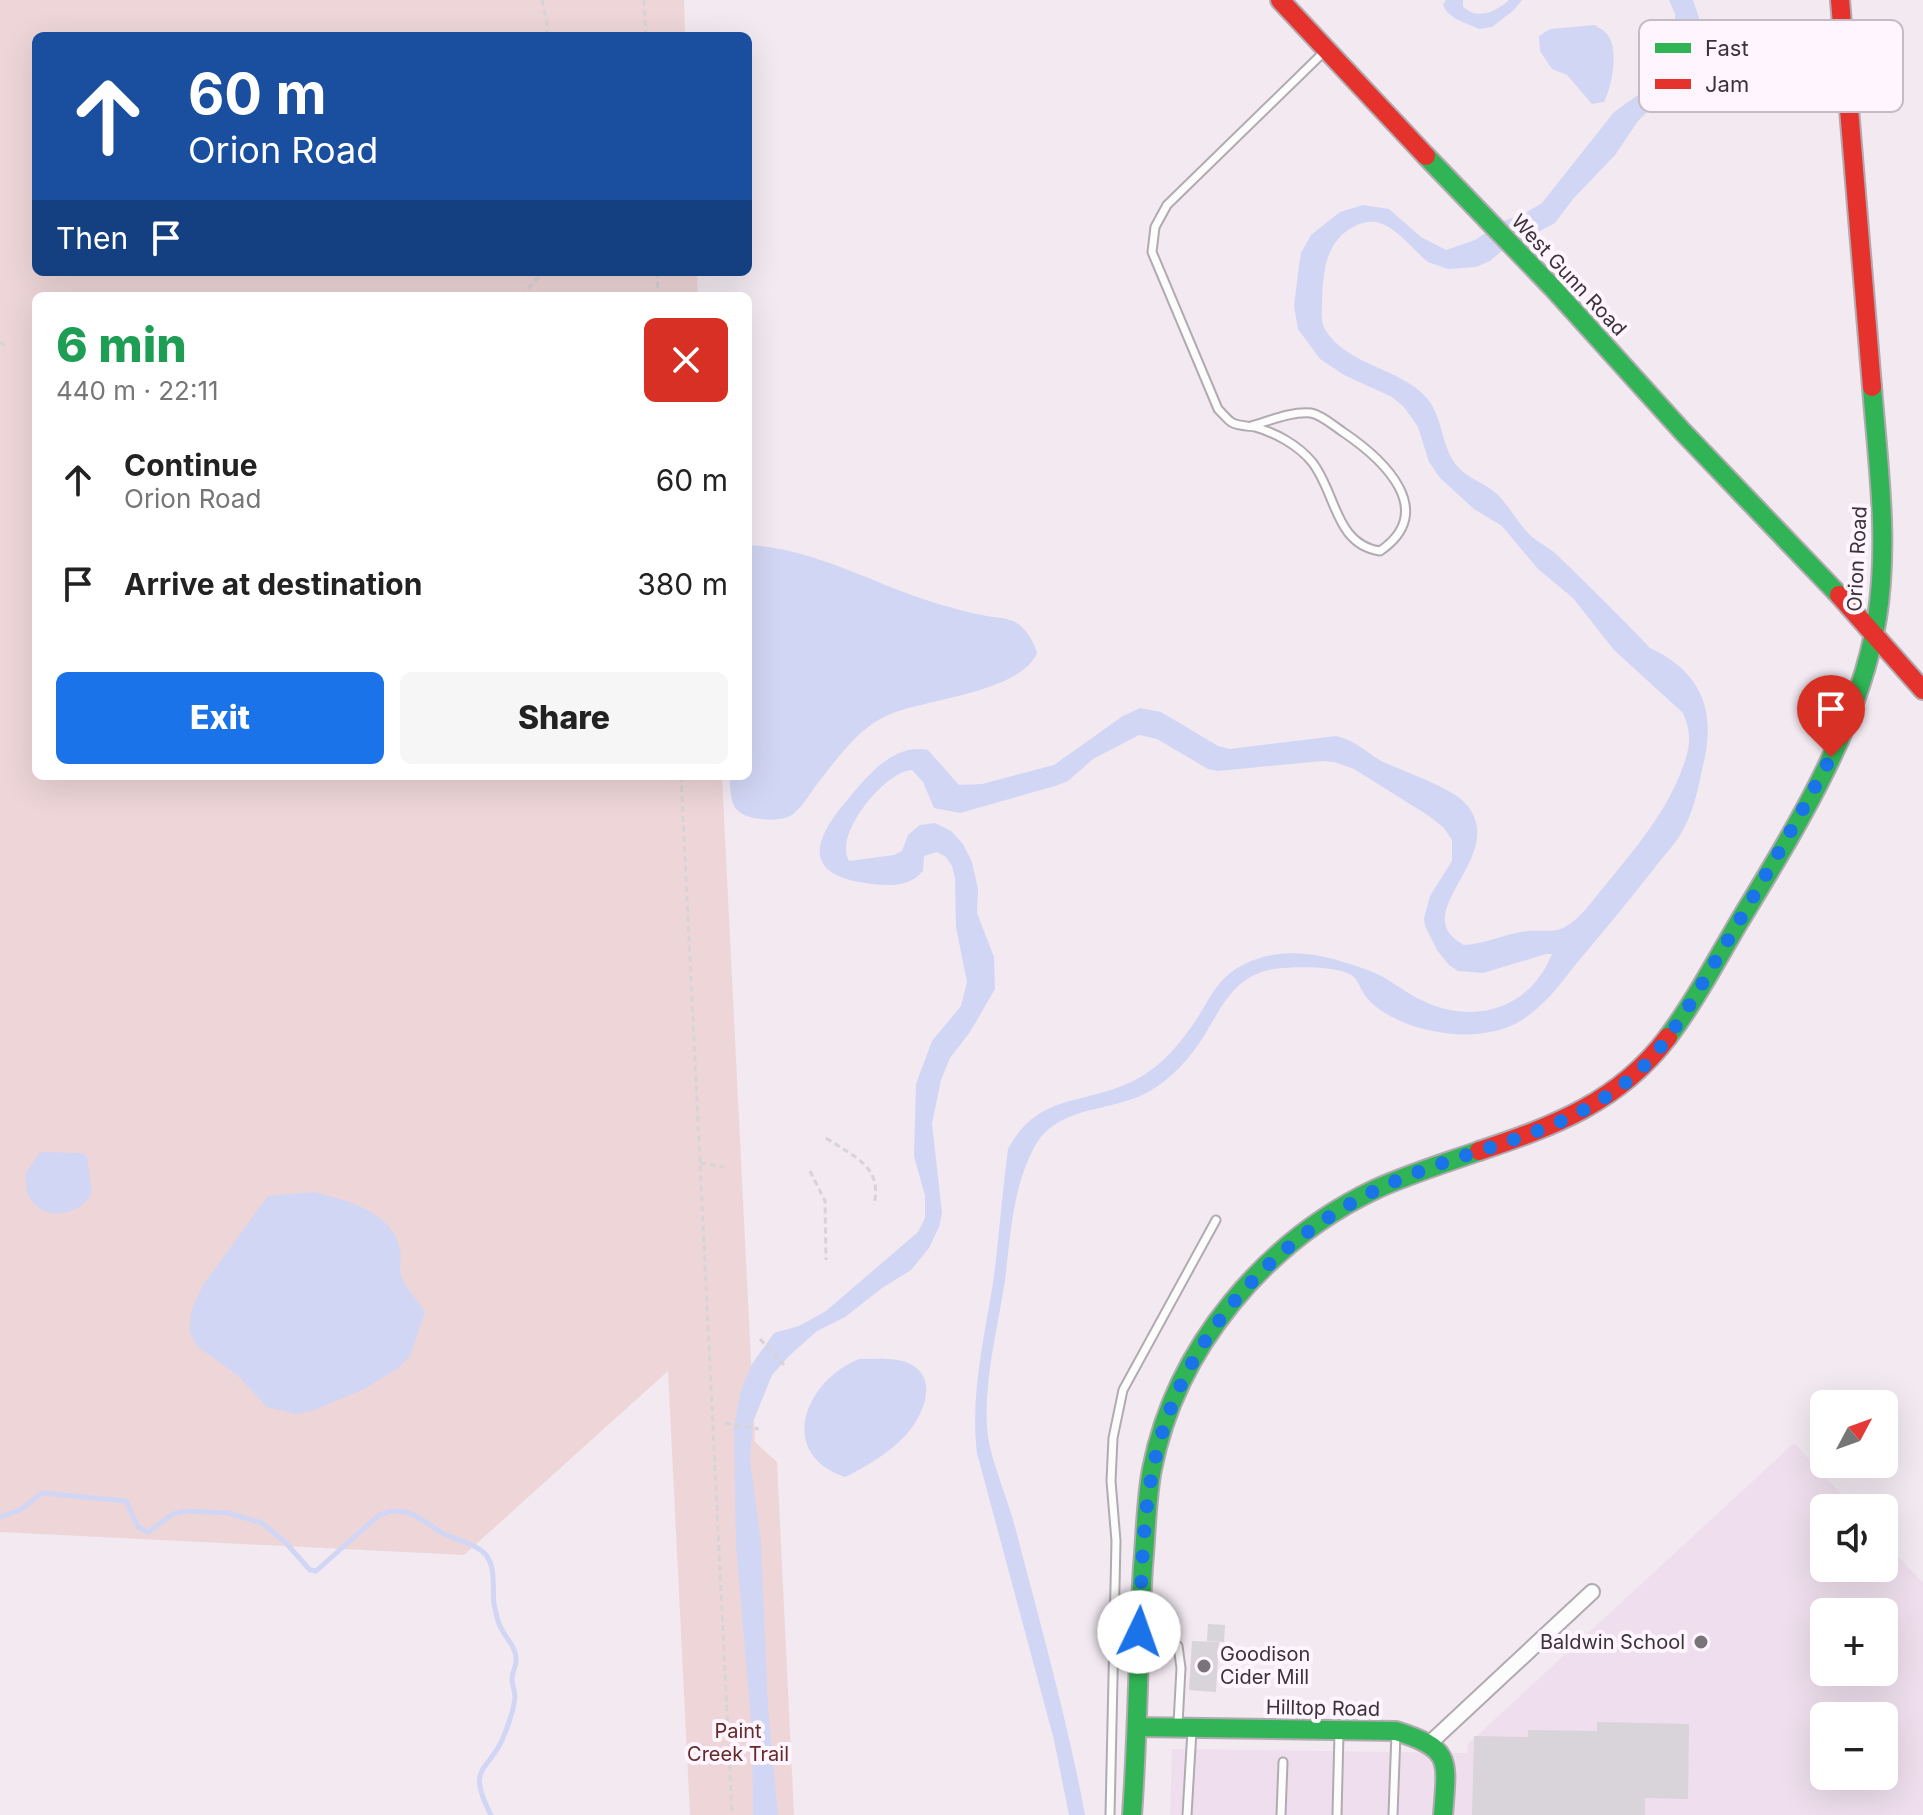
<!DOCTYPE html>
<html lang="en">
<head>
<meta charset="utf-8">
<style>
  body { margin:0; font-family:Inter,sans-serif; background:#f6f6f6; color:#222; height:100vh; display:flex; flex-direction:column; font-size:30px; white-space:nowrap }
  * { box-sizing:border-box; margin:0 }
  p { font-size:26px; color:#767676 }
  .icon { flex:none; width:44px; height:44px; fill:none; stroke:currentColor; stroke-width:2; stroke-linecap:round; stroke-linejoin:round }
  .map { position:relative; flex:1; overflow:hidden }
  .panel { position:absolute; left:32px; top:292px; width:720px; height:488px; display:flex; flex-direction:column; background:#fff; border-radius:12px; box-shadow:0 8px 32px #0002 }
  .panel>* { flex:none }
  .banner { position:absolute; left:32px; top:32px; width:720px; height:244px; border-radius:12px; box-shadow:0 8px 32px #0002; background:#1a4fa0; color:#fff; overflow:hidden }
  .needle { width:52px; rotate:49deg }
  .tools { position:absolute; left:1810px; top:1390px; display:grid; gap:16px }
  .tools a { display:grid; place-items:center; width:88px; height:88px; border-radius:12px; background:#fff; box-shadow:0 8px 32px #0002; font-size:40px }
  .pin { position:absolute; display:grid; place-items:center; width:68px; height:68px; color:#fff; margin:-82px -34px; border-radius:50% 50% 50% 0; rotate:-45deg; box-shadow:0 0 8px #0007 }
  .pin .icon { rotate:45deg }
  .me { position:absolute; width:88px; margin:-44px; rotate:3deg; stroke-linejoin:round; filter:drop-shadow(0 0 6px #0008) }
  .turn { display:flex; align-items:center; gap:28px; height:168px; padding:0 24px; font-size:36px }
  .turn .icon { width:104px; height:104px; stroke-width:2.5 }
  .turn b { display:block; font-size:56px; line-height:68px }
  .then { display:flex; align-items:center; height:76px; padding:0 24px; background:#0003; gap:16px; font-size:30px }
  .round { display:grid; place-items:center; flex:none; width:84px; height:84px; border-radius:12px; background:#f6f6f6 }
  .overview { display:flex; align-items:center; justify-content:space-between; height:136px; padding:0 24px }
  h1 { font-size:48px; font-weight:800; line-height:60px; color:#1e9e55 }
  .primary-button { display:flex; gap:16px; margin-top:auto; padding:16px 24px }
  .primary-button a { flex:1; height:92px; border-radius:12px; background:#1a73e8; color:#fff; font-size:32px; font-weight:800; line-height:92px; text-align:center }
  .primary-button a+a { background:#f6f6f6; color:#222 }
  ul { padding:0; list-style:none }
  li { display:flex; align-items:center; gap:24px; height:104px; padding:0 24px }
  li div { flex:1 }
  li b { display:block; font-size:30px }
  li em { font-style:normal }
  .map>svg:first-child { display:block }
  .built { fill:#efdfee; fill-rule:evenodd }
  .green { fill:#eed6d8 }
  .water { fill:#d1d6f4 }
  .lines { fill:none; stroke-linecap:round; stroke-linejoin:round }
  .stream { stroke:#d1d6f4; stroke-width:5 }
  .building { fill:#d9d3da }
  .lane-casing { stroke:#b1aab0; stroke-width:11 }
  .street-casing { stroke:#b1aab0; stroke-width:18 }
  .fast-casing { stroke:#b1aab0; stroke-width:22 }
  .jam-casing { stroke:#b1aab0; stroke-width:22 }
  .path { stroke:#d7d4d7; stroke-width:3; stroke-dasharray:6 4; stroke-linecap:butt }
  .lane { stroke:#fdfcfd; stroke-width:7 }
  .street { stroke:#fdfcfd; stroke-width:14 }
  .fast { stroke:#30b455; stroke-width:18 }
  .jam { stroke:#e5322d; stroke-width:18 }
  .route { stroke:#1a73e8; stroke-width:14; stroke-dasharray:0 25.2 }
  .poi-dot { fill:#7a737a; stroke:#fff5fe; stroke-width:3 }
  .labels { text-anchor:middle; stroke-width:8; stroke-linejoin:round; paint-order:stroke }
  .street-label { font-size:20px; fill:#3a343a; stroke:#fff5fe }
  .poi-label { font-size:20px; fill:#3a343a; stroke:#fff5fe; text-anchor:end }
  .park-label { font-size:20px; fill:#652a28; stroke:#fff5fe }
  .key { fill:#fff5fe; stroke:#c4bbc3; stroke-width:2 }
  .key-label { font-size:22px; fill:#3a343a }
</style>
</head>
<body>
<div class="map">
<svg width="1923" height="1815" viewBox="0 0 1923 1815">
  <rect width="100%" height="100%" fill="#f2e9f1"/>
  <path class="built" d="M1794 1443 1854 1508H1824V1568H1884V1541L1923 1583V1815H1170L1172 1749 1467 1753 1468 1744ZM1824 1612H1884V1672H1824ZM1824 1716H1884V1776H1824Z"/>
  <path class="green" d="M0 0H684L685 36H36V272H697L698 296H36V776H722L755 1442 777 1462 794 1815H690L668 1371 464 1555 0 1532Z"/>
  <path class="water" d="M1446 0H1463V6C1476 21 1496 12 1509 0H1522L1514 10 1492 27 1479 29 1456 19 1447 12 1443 5Z
    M1669 0H1693L1699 18 1694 51 1680 76 1663 97 1638 121 1615 155 1573 199 1555 223 1540 231 1523 233 1490 261 1476 267 1448 269 1428 262C1413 250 1396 226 1376 222 1368 221 1360 223 1353 227 1325 242 1323 273 1322 301 1322 311 1320 322 1326 331 1348 365 1398 368 1425 396 1444 416 1440 447 1458 467 1469 479 1485 483 1497 494 1510 507 1519 525 1531 536 1539 543 1548 547 1556 554 1588 585 1620 616 1650 648 1700 671 1716 709 1704 761 1699 783 1695 808 1684 828 1677 843 1663 856 1653 870 1628 902 1602 933 1576 964 1559 986 1545 1005 1522 1020 1500 1035 1463 1037 1438 1032 1416 1029 1382 1016 1368 999 1362 993 1359 982 1354 977 1342 965 1285 966 1269 970 1233 978 1221 1008 1204 1036 1190 1058 1172 1078 1150 1091 1112 1113 1059 1104 1035 1146 1012 1188 1011 1234 1005 1280 998 1328 984 1378 987 1427 988 1454 1008 1499 1015 1527 1040 1623 1067 1718 1085 1815H1069L1054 1740 977 1453C970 1397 984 1339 993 1283 999 1239 1002 1194 1008 1149 1039 1091 1087 1106 1137 1079 1157 1068 1173 1052 1186 1034 1212 1001 1214 972 1260 958 1299 946 1337 959 1373 972 1390 979 1404 992 1421 1000 1472 1025 1529 1011 1552 954H1546L1483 973 1458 971 1449 965 1437 950 1425 926 1424 918 1430 896 1452 861V840L1444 828 1429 816 1354 769 1334 762 1323 761 1218 771 1208 769 1157 739 1139 735 1093 759 1068 781 1055 786 960 813 934 808 923 782 912 770C885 771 833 835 849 861L894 855 902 851 908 835 920 825 935 823 951 831 963 844 972 862 978 889 977 913 994 957 995 989 970 1032 950 1058 941 1080 932 1124 942 1213 939 1227 929 1248 911 1270 882 1288 845 1317 817 1331 789 1356 772 1375 753 1422 750 1459 761 1542 768 1707 778 1815H753L752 1732 736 1545 734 1427 741 1390 752 1364 774 1333 799 1326 826 1311 918 1232 925 1218V1196L914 1156 916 1084 932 1041 961 1006 967 982 956 927 955 878 952 866 946 857 937 852 924 856 923 871C909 887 891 886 872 884 809 877 807 848 844 804 864 780 892 742 928 750L959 785 982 784 1054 765 1123 716 1140 708 1161 712 1218 746 1230 749 1336 736C1361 742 1369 757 1390 765 1408 773 1454 789 1466 804 1511 856 1403 913 1464 945 1486 944 1507 933 1529 931 1541 930 1554 933 1565 927 1581 918 1592 901 1603 888 1636 848 1673 805 1687 754 1691 739 1689 727 1683 713L1614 650 1573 598 1538 569 1502 526 1474 509 1440 478 1429 462 1418 427 1404 407 1392 397 1344 375 1320 359 1298 329 1294 306 1299 266 1301 253 1311 235 1340 212 1363 205 1389 209 1421 237 1446 250 1475 240 1504 221 1525 213 1542 203 1614 112 1659 80 1673 46 1676 28 1675 14Z
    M1595 25C1598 28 1603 29 1606 33 1620 47 1612 86 1604 102L1592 104 1567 75 1552 69 1540 51 1539 36 1550 29Z
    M748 545C812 548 868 581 929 601 946 606 964 612 982 615 994 618 1007 617 1017 623 1027 630 1034 642 1037 653 1020 693 924 699 888 715 856 729 835 762 814 788 808 797 800 810 790 816 780 821 765 820 754 818 728 812 732 798 729 776H748Z
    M40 1152 81 1153 87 1156 92 1193C81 1215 46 1222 31 1200 26 1192 26 1182 25 1174Z
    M314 1192C346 1200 392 1211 400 1249 402 1258 399 1267 401 1275 403 1286 419 1300 425 1312L410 1356 398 1368 366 1388 312 1411 296 1414 267 1407 238 1376 197 1346 189 1330 192 1308 203 1285 268 1196Z
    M859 1359C874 1359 895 1357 908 1363 940 1377 924 1414 906 1435 889 1453 866 1467 845 1477 775 1453 806 1380 859 1359Z"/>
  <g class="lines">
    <path class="stream" d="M0 1517 20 1510 42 1493 126 1501 138 1527 148 1532 173 1514 186 1511 228 1513 262 1523 286 1543 310 1570 316 1571 378 1516C401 1503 419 1517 439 1531 452 1540 471 1541 483 1552 497 1564 492 1588 494 1604 496 1612 497 1621 501 1628 506 1639 517 1647 516 1661 516 1667 512 1672 512 1679 512 1685 515 1691 515 1697 514 1707 509 1723 505 1733 491 1773 464 1763 491 1815"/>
  </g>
  <path class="building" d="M1208 1624 1225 1625 1224 1642 1207 1641Z
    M1192 1641 1219 1642 1216 1692 1189 1690Z
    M1597 1722 1689 1724 1688 1799 1645 1798V1815H1472L1474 1736 1528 1737V1730L1597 1731Z"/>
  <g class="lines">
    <g class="lane-casing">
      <path id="lane" d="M1251 426C1269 421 1292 411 1311 413 1322 415 1334 426 1343 432 1383 459 1439 511 1380 551 1335 545 1336 492 1312 462 1298 445 1276 433 1255 427 1248 426 1237 426 1231 422 1227 419 1222 413 1218 409L1152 252 1155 227 1167 205 1325 51
        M1142 1632 1163 1634 1178 1646 1181 1668 1178 1724
        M1110 1815 1116 1541 1111 1481 1113 1438 1123 1390 1216 1220
        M1187 1815 1192 1730
        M1281 1815 1283 1762
        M1337 1815 1339 1733
        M1393 1815 1396 1733"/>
    </g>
    <g class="street-casing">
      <path id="street" d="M1430 1743 1592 1592"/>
    </g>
    <g class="fast-casing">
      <path id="fast" d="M1426 156 1552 287 1683 432 1839 595
        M1668 1037C1695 1001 1716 961 1739 922 1795 829 1859 728 1877 618 1889 541 1878 464 1872 387
        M1137 1727 1396 1731C1453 1749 1447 1760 1443 1815
        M1132 1815C1138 1732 1138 1649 1143 1566 1146 1534 1146 1501 1152 1469 1176 1347 1266 1241 1376 1189 1409 1174 1445 1163 1479 1151"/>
    </g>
    <g class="jam-casing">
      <path id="jam" d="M1280 0 1426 156
        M1840 0 1872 387
        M1839 595 1923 690
        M1479 1151C1554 1126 1619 1102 1668 1037"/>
    </g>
    <path class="path" d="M542 0 547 22V36
      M644 0 646 36
      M657 272 658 296
      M522 296 543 272
      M0 342 6 347
      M681 776 732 1815
      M826 1138C854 1157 883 1166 874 1205
      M700 1163 724 1167
      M810 1171 825 1201 826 1260
      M760 1339 784 1365
      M725 1423 759 1429"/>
    <use href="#lane" class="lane"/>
    <use href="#street" class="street"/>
    <use href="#fast" class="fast"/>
    <use href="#jam" class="jam"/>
  </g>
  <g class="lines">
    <path class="route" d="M1139 1632C1142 1578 1142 1521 1153 1469 1179 1336 1281 1228 1403 1178 1480 1146 1564 1134 1630 1079 1668 1047 1692 1000 1718 957 1757 891 1795 825 1831 757"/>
  </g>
  <g class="poi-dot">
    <circle cx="1701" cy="1642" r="8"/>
    <circle cx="1204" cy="1666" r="8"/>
  </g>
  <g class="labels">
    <g class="street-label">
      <text transform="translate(1569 275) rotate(47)" y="7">West Gunn Road</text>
      <text transform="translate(1857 559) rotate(-87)" y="7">Orion Road</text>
      <text transform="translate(1323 1708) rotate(1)" y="7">Hilltop Road</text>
    </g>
    <g class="poi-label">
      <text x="1685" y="1649">Baldwin School</text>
      <text x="1220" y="1661" text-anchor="start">Goodison<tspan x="1220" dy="23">Cider Mill</tspan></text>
    </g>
    <g class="park-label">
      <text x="738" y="1738">Paint<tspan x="738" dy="23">Creek Trail</tspan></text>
    </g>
  </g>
  <rect x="1639" y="20" width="264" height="92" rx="12" class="key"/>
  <rect x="1655" y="43" width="36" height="10" fill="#30b455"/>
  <rect x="1655" y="79" width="36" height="10" fill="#e5322d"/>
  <g class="key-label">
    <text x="1705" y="56">Fast</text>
    <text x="1705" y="92">Jam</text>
  </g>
</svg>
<div class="tools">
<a><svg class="needle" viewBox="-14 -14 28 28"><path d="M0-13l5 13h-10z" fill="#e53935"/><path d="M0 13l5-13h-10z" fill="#767676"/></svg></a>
<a><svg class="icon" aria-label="sound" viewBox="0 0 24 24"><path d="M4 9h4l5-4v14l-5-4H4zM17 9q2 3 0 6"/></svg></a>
<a>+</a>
<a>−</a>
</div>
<div class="pin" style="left:1831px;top:757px;background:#d93025"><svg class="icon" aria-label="arrive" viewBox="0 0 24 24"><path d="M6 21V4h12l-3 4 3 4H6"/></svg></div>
<svg class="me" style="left:1139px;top:1632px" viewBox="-20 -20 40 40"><circle r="19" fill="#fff"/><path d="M0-13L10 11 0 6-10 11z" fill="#1a73e8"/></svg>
<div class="banner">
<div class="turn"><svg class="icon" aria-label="ahead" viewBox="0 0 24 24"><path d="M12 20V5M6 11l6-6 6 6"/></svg><div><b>60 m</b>Orion Road</div></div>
<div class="then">Then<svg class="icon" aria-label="arrive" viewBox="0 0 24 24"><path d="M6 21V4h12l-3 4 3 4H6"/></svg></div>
</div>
<section class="panel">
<div class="overview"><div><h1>6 min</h1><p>440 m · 22:11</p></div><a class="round" style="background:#d93025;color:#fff"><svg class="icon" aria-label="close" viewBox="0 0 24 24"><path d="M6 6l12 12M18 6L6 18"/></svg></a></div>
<ul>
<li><svg class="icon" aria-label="ahead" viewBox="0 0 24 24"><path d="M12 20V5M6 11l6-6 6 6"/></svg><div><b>Continue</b><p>Orion Road</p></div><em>60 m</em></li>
<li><svg class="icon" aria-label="arrive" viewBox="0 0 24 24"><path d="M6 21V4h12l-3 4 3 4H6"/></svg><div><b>Arrive at destination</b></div><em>380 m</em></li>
</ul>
<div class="primary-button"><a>Exit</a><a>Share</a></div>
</section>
</div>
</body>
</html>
